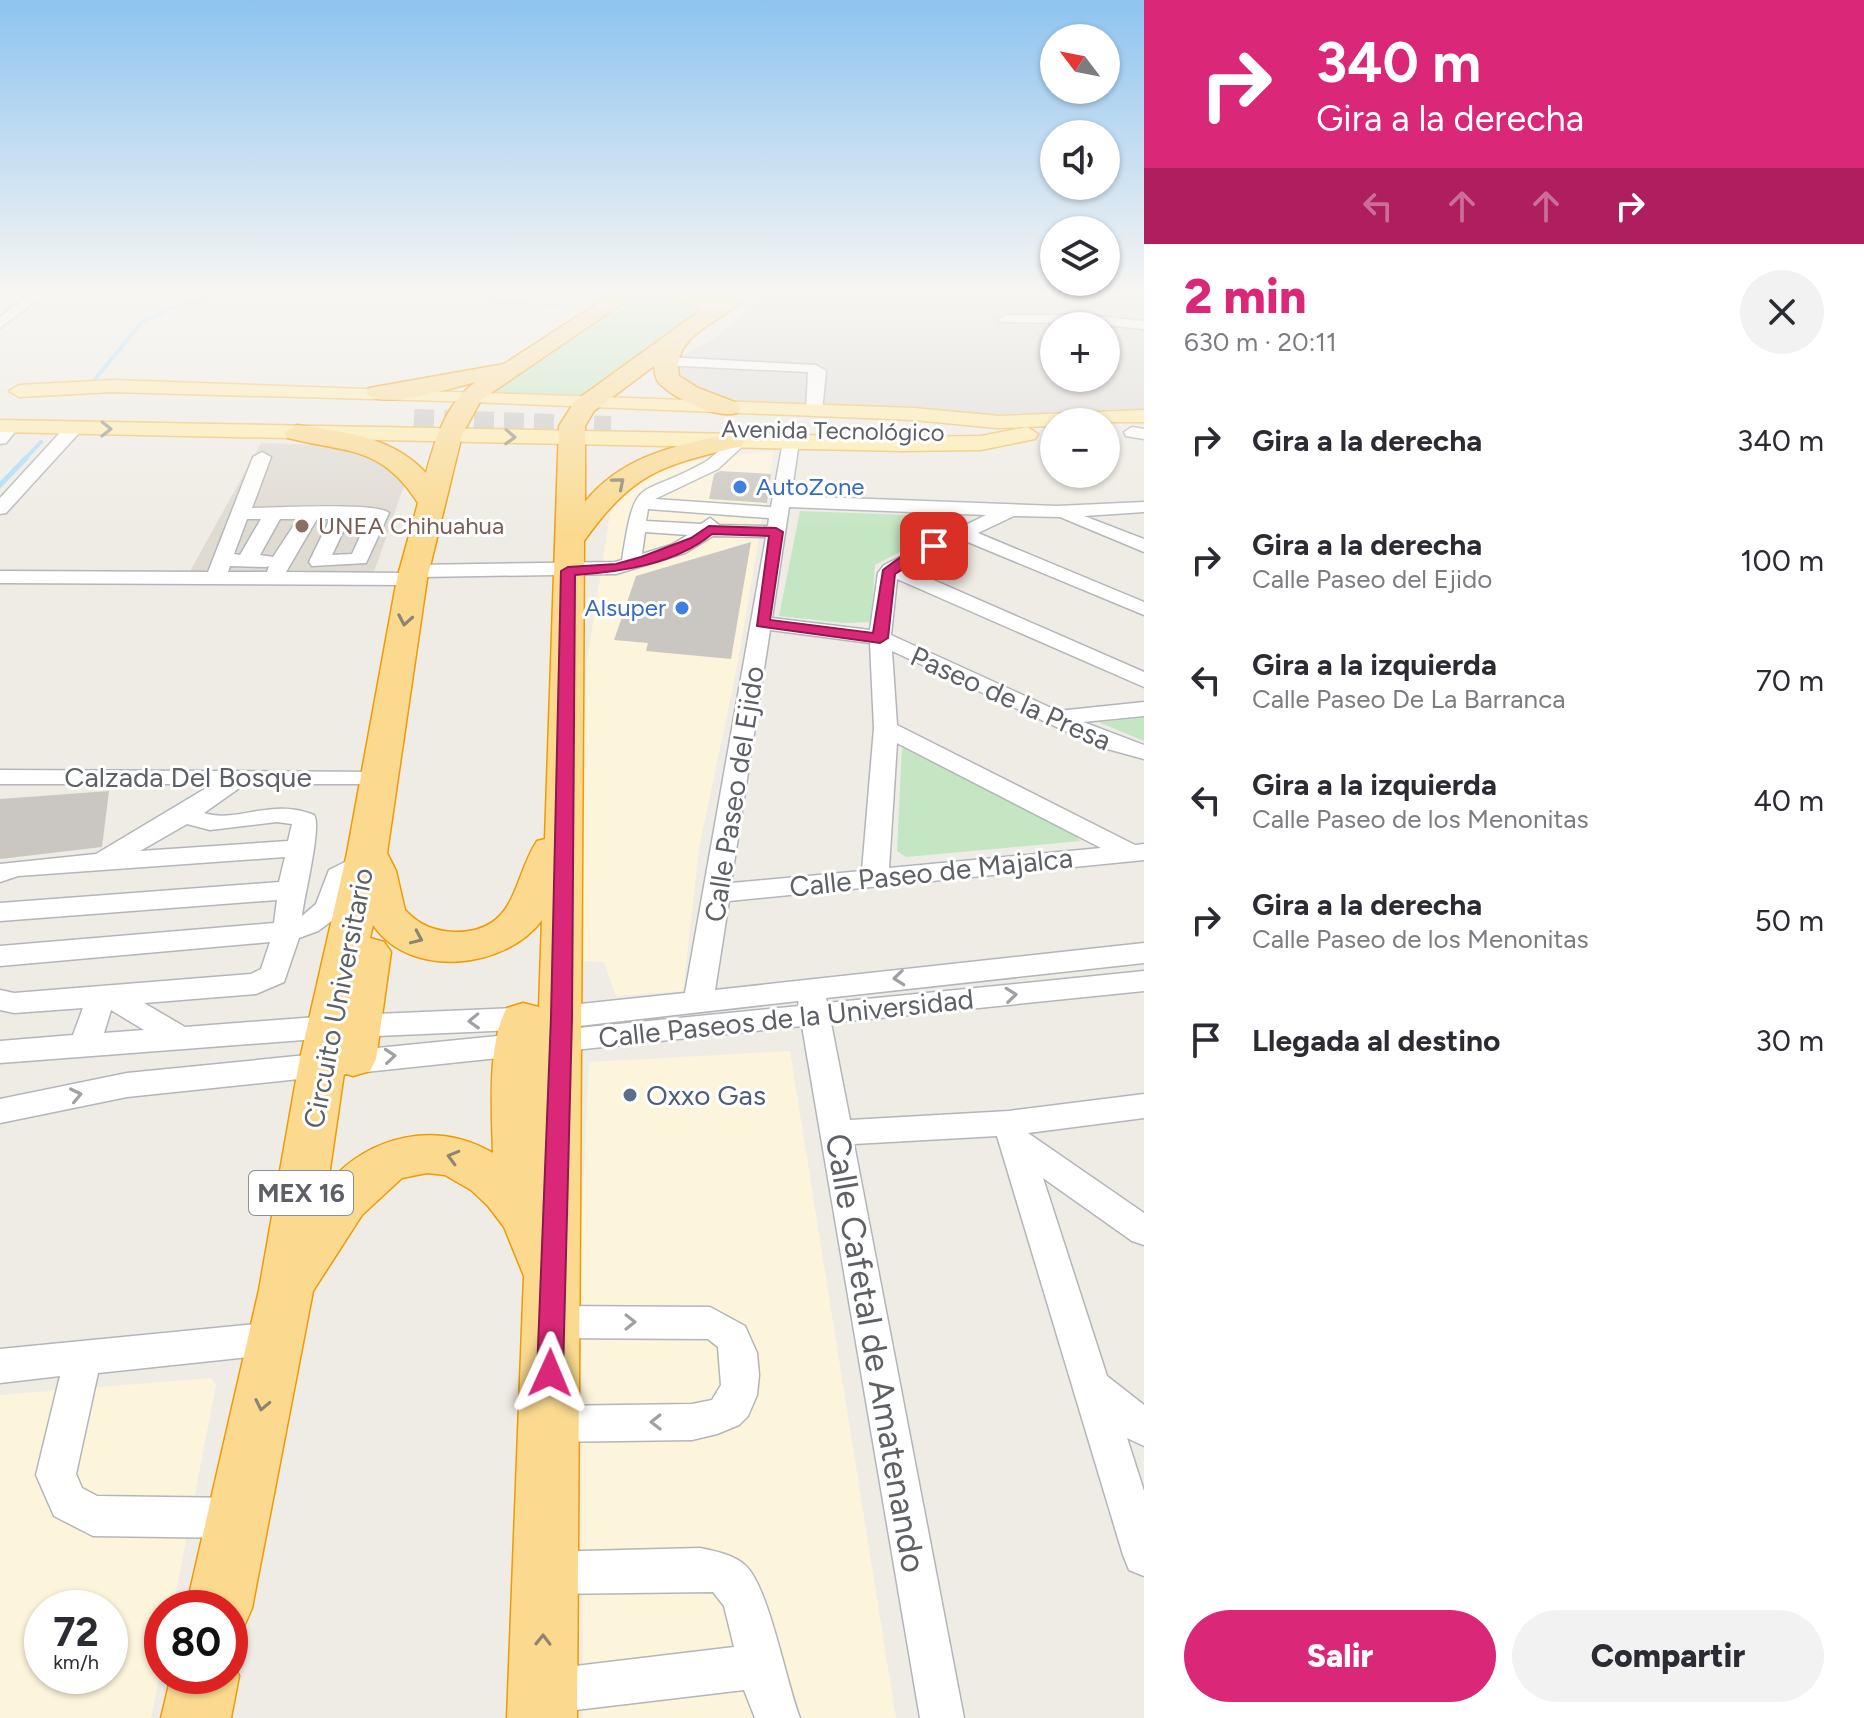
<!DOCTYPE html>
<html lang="es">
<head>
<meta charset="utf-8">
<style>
  body { margin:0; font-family:Figtree,sans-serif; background:#f2f2f3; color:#2b2b33; height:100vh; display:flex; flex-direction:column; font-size:30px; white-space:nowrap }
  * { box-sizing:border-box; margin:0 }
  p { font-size:26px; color:#7c7c81 }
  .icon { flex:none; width:44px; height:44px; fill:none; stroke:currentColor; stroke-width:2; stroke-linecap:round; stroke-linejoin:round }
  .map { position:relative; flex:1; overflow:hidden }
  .panel { display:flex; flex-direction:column; background:#fff; width:720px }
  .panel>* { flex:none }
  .guide { background:#db2777; color:#fff; overflow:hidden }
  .needle { width:52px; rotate:302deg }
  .fabs { position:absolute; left:1040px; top:24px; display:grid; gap:16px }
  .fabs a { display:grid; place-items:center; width:80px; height:80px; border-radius:50%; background:#fff; box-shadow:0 2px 6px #0004; font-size:40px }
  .speed { position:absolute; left:24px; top:1590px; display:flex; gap:16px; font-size:40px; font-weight:700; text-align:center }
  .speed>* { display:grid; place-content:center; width:104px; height:104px; border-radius:50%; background:#fff; box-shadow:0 2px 6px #0004; line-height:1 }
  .speed small { font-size:20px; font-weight:400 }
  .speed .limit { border:12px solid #d22; background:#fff; color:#111 }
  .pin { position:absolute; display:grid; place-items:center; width:68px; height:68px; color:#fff; margin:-34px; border-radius:16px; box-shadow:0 4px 12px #0006 }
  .me { position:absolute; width:88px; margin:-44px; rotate:1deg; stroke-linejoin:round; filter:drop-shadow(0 0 6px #0008) }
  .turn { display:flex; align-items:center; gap:28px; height:168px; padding:0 40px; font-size:36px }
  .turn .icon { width:104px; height:104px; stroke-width:2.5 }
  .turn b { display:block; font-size:56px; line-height:68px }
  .lanes { display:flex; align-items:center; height:76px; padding:0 40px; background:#0003; justify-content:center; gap:40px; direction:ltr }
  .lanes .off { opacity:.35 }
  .round { display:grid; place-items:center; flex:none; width:84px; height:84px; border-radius:42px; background:#f2f2f3 }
  .summary { display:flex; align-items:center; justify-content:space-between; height:136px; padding:0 40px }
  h1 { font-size:48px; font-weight:800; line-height:60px; color:#db2777 }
  .action { display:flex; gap:16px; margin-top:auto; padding:16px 40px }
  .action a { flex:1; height:92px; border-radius:48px; background:#db2777; color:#fff; font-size:32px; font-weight:800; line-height:92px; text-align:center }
  .action a+a { background:#f2f2f3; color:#2b2b33 }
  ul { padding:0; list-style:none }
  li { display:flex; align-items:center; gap:24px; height:120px; padding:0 40px }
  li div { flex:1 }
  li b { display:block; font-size:30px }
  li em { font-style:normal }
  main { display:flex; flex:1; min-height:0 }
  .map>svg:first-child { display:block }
  .commercial { fill:#fdf4dc; fill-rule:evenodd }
  .industrial { fill:#dedbd7; fill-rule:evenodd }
  .education { fill:#dfdbd3 }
  .green { fill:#c4e6c2 }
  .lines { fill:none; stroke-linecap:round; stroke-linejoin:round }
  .stream-far1 { stroke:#a7dcfd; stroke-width:4 }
  .stream { stroke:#a7dcfd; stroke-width:5 }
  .building { fill:#cac7c2 }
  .major-tunnel { stroke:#cac9c5; stroke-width:20; stroke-dasharray:20 10; stroke-linecap:butt }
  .minor-casing { stroke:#b2b6ba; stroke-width:3 }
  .major-casing { stroke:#efbf5e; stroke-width:3 }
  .highway-casing { stroke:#f09a04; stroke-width:3 }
  .minor { fill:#fff; fill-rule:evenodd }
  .major { fill:#feecac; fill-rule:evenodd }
  .highway { fill:#fbda90; fill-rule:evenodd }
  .oneway { stroke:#95927e }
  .oneway2 { stroke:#8c8572 }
  .oneway3 { stroke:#9ea0a3 }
  .route { fill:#db2777; stroke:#8e194d; stroke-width:2 }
  .shop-dot { fill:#3f7fe0; stroke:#fff; stroke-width:3 }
  .education-dot { fill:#8d6e63; stroke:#fff; stroke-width:3 }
  .service-dot { fill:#5c6f8a; stroke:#fff; stroke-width:3 }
  .labels { text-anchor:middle; stroke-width:6; stroke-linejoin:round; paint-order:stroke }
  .far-street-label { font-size:24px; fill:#5d6165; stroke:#fff }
  .far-shop-label { font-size:24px; fill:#366cbe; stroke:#fff; text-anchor:start }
  .far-education-label { font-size:24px; fill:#785e54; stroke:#fff; text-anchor:start }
  .shield { fill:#fff; stroke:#8e9093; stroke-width:2 }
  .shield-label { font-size:26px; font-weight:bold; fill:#5d6165 }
  .street-label { font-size:28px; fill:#5d6165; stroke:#fff }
  .service-label { font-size:28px; fill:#4e5e75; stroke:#fff; text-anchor:start }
  .near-street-label { font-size:34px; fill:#5d6165; stroke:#fff }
</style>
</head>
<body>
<main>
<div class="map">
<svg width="1144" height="1718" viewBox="0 0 1144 1718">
  <rect width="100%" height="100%" fill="#efece5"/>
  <path class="commercial" d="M774 451 736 672 699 848 683 991 616 996 604 962 582 961 580 849 586 669 610 513 626 492 663 469 707 458Z
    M790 1051 896 1718H583L581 1239 589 1062Z
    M211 1378 216 1385 173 1608H162V1665L151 1718H0V1395ZM42 1608H110V1676H42Z"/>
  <path class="industrial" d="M771 292H1144V411L1053 416 786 409 711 400 673 379 681 356 712 340ZM1054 326H1106V378H1054Z"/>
  <path class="education" d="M261 443 326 445 372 457 406 480 372 578 189 573Z"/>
  <path class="green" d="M655 294H670L703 308 578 399 483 394 640 296Z
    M800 511 966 517 875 565 871 622 844 623 779 616Z
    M1144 718V741L1098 722Z
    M909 747 1073 832 1080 841 906 857 897 851 902 748Z"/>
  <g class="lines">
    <path class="stream-far1" d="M372 292 567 307
      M96 378 142 322 174 307 239 292
      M24 460 41 442"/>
    <path class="stream" d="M0 485 26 458"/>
  </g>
  <path class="building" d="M720 471 771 474 767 503 709 499 714 474Z
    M751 542 731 659 646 651 648 643 614 640 636 576Z
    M109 791 102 847 0 859V799Z"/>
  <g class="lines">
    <path class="major-tunnel" d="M414 419 611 426"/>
    <g class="minor-casing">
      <path id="minor" d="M32 292H48L0 328V317Z
        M1006 315H1085L1144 321V329L1085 323 1001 322 999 319Z
        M665 357 816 365 826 371 822 411 814 416 806 411 808 372 660 365 657 362Z
        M12 421 20 426 6 443 0 444V429Z
        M73 424 81 429 79 433 6 513 0 514V498L67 425Z
        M1132 427 1144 429V439L1126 436 1124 432Z
        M740 436 748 441 718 469 655 499 771 507 783 442 791 437 799 442 791 496 1057 506 1144 502V512L1084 516 1144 539V552L1060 517 1014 516 978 533 1144 602V615L963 540 906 568 1144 672V687L897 579 891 635 1058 711 1144 702V716L1083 722 1144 745V759L1100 747 892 651 897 725 1135 845 1144 844V860L729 901 715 990 1144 943V963L826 998 827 1003 1144 971V991L831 1023 850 1120 1009 1111 1144 1094V1118L1028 1133 1144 1213V1245L1132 1241 1043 1178 1107 1376 1144 1405V1446L1127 1438 1144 1491V1576L1129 1570 1123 1555 997 1136 854 1144 964 1718H920L802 1026 127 1097 0 1123V1099L127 1073 799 1006 798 1001 561 1028 330 1038 0 1063V1041L73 1035 83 1008 14 1013 0 1010V990L14 993 251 974 261 969 270 942 0 966V946L274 923 277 900 0 921V903L279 882 285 857 18 876 0 882V864L96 854 213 784H0V770L386 772 389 777 377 784H245L204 813C237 824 271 797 314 815 322 826 304 896 302 916L316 904 329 870 363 853 372 855 376 861 350 880 333 920 318 931 299 938 284 982 256 994 144 1003 185 1027 330 1016 561 1006 685 993 766 537 713 536 685 553 616 574 420 577 419 583 412 585 0 583V571L208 572 253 457 262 452 271 457 252 508C275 508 378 502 389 513L366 563 312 566 309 562 330 519H317L286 572 406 573 407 567 414 565 615 562 622 560C636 471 636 501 705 462 717 455 726 440 740 436ZM789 507 986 515 884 565 878 573 870 630 772 618ZM648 509 769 518 768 526 719 525 710 518 701 524 646 521ZM247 519H261L240 555 234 554ZM280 519H298L273 557 260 555ZM349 519H368L352 554 332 555ZM645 532 688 535 671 545 642 554ZM230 566 266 567 269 566 267 572H228ZM770 630 870 643 874 728 862 871 731 883ZM897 743 1101 848 889 868ZM277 822 292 824 288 841 140 851 187 824 210 830ZM111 1010 144 1030 104 1033Z
        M552 1306 710 1307 745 1326 757 1353 759 1375 757 1395 748 1416 739 1425 717 1434 692 1440 549 1442 535 1437 530 1424 535 1411 549 1406 692 1404 712 1400 721 1385 718 1347 708 1339 552 1338 539 1333 534 1322 539 1311Z
        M276 1322 289 1327 294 1338 289 1349 276 1354 98 1373 76 1474 82 1488 97 1496 238 1498 252 1504 258 1518 252 1532 238 1538 93 1536 54 1516 36 1475 60 1376 0 1383V1349Z
        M700 1548C715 1551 735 1555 746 1566 769 1588 786 1682 800 1718H755L744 1690 542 1714 526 1708 520 1692 526 1676 542 1670 734 1647 724 1606 713 1592 545 1594 530 1588 524 1573 530 1558 545 1552Z"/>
    </g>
    <g class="major-casing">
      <path id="major" d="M112 380 914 408 999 416 1144 410V422H1054V426L997 428 914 420 446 401 112 392 19 397 9 391 19 385Z
        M0 420 902 437 981 436 1027 427 1038 434 1035 439 981 450 902 451 0 432Z"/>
    </g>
    <g class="highway-casing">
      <path id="highway" d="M615 292H639L481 400 462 435 427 579 387 853 396 871 405 910C420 926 435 931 455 932 518 932 512 879 537 841L545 839 559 426 575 401 700 311 698 306 660 296 657 292H693L716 300 727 292H751C728 322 671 331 679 376L698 388 737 403 740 408 737 413C716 419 675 399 660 384 655 379 655 373 654 366L594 411 585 426V502C623 455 676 446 732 433L745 441 741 446C661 466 634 471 584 541L577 1718H507L524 1276 504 1227 488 1206 471 1190 445 1175 427 1173 402 1178 362 1215 313 1291 252 1608 242 1631 230 1636V1608H186L259 1290 299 1063 347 853 397 579 418 503C381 445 347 453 288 438L284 433 297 425C344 432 392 436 426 473 435 440 446 402 476 382 456 387 378 411 366 393L369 388 504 364ZM542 920 539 1007 523 1003 507 1008C487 1042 492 1113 493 1153 436 1120 371 1135 328 1183L344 1073 353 1076 370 1071 376 1059 391 952 384 942 370 938 373 925C410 980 506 969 542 920Z
        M230 1655 239 1676 231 1718H161L171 1676H230Z"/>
    </g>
    <use href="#minor" class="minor"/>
    <use href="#major" class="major"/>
    <use href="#highway" class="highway"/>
  </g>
  <defs><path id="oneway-chevron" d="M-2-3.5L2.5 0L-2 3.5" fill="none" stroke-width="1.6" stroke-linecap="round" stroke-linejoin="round" transform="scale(2)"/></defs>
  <g class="oneway">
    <use href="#oneway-chevron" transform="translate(106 429) rotate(1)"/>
    <use href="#oneway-chevron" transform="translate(510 437) rotate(2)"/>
  </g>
  <g class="oneway2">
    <use href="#oneway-chevron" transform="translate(619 483) rotate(-40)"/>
    <use href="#oneway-chevron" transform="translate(405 620) rotate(100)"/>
    <use href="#oneway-chevron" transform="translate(417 938) rotate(24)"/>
    <use href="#oneway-chevron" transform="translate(453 1157) rotate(-164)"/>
    <use href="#oneway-chevron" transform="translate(262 1405) rotate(102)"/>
    <use href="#oneway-chevron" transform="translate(543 1640) rotate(-89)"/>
  </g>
  <g class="oneway3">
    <use href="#oneway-chevron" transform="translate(899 978) rotate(174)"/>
    <use href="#oneway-chevron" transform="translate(1011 995) rotate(-6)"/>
    <use href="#oneway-chevron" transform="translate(474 1021) rotate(178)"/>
    <use href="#oneway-chevron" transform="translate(390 1056) rotate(-5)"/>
    <use href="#oneway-chevron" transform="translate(76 1095) rotate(-12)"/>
    <use href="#oneway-chevron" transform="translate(630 1322)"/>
    <use href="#oneway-chevron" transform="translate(656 1422) rotate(179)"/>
  </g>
  <linearGradient id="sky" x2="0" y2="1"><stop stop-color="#8ec4f0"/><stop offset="0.55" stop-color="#f8f6f3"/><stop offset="1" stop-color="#f8f6f3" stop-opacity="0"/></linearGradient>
  <rect width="1144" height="533" fill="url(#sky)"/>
  <path class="route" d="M709 526 776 528 783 532 770 620 873 633 883 570C896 560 926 536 941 546L895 574 888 638 880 643 757 626 769 536 712 534C676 564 621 572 575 575L572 1017 563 1373 560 1381 550 1384 541 1381 537 1373 551 1017 561 571 568 567 616 564 641 557 691 538Z"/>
  <g class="shop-dot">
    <circle cx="740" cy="487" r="8"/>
    <circle cx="682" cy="608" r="8"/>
  </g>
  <circle class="education-dot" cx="302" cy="526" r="8"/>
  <circle class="service-dot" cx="630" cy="1095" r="8"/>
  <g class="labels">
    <g class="far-street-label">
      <text transform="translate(833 431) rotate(1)" y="8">Avenida Tecnológico</text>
    </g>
    <g class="far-shop-label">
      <text x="756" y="495">AutoZone</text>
      <text x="666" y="616" text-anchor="end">Alsuper</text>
    </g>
    <g class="far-education-label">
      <text x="318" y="534">UNEA Chihuahua</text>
    </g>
    <rect class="shield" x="249" y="1171" width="104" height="44" rx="6"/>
    <g class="shield-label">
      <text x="301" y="1202">MEX 16</text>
    </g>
    <g class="street-label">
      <text transform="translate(1011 698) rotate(24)" y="10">Paseo de la Presa</text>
      <text x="188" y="787">Calzada Del Bosque</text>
      <text transform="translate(734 794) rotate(-81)" y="10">Calle Paseo del Ejido</text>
      <text transform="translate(931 872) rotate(-6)" y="10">Calle Paseo de Majalca</text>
      <text transform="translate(338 998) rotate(-79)" y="10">Circuito Universitario</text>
      <text transform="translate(786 1018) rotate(-6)" y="10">Calle Paseos de la Universidad</text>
    </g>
    <g class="service-label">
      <text x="646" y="1105">Oxxo Gas</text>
    </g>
    <g class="near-street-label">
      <text transform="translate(876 1353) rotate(80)" y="12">Calle Cafetal de Amatenando</text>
    </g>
  </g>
</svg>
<div class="fabs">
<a><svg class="needle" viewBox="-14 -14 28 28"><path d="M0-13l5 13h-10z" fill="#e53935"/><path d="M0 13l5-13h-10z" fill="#7c7c81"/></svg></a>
<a><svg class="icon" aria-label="sound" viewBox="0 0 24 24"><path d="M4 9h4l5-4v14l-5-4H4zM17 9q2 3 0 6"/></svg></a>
<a><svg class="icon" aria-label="layers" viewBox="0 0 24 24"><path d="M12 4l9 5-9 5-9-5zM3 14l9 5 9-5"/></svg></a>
<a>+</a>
<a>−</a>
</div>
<div class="speed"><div>72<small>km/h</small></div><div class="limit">80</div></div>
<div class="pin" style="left:934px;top:546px;background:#d93025"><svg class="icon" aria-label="arrive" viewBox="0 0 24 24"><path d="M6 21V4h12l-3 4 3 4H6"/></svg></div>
<svg class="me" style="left:550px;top:1373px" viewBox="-20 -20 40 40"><path d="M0-17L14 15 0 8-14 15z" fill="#db2777" stroke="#fff" stroke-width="4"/></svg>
</div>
<section class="panel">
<div class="guide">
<div class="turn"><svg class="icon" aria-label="right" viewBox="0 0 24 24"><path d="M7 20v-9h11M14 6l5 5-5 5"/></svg><div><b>340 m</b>Gira a la derecha</div></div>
<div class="lanes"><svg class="icon off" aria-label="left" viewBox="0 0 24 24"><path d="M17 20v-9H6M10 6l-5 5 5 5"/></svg><svg class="icon off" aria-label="ahead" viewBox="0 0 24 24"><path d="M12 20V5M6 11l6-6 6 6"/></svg><svg class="icon off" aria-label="ahead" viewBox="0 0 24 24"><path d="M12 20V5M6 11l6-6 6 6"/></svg><svg class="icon" aria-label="right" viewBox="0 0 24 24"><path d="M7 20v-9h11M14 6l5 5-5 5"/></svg></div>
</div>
<div class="summary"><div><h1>2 min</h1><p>630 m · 20:11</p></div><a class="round"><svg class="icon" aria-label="close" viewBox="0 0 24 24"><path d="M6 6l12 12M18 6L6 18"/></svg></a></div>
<ul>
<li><svg class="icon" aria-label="right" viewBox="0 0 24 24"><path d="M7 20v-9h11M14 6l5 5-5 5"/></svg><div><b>Gira a la derecha</b></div><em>340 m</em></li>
<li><svg class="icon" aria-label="right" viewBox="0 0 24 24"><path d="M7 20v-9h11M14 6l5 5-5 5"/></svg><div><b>Gira a la derecha</b><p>Calle Paseo del Ejido</p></div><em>100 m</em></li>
<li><svg class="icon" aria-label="left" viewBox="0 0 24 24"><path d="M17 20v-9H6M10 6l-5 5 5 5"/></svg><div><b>Gira a la izquierda</b><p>Calle Paseo De La Barranca</p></div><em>70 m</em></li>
<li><svg class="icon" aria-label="left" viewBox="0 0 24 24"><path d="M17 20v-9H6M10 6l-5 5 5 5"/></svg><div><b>Gira a la izquierda</b><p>Calle Paseo de los Menonitas</p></div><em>40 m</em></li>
<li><svg class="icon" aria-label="right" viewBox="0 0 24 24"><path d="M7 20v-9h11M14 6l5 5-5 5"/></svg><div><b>Gira a la derecha</b><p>Calle Paseo de los Menonitas</p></div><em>50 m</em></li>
<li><svg class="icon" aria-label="arrive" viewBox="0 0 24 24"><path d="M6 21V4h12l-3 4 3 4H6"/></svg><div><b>Llegada al destino</b></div><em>30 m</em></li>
</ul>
<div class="action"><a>Salir</a><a>Compartir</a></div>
</section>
</main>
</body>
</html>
